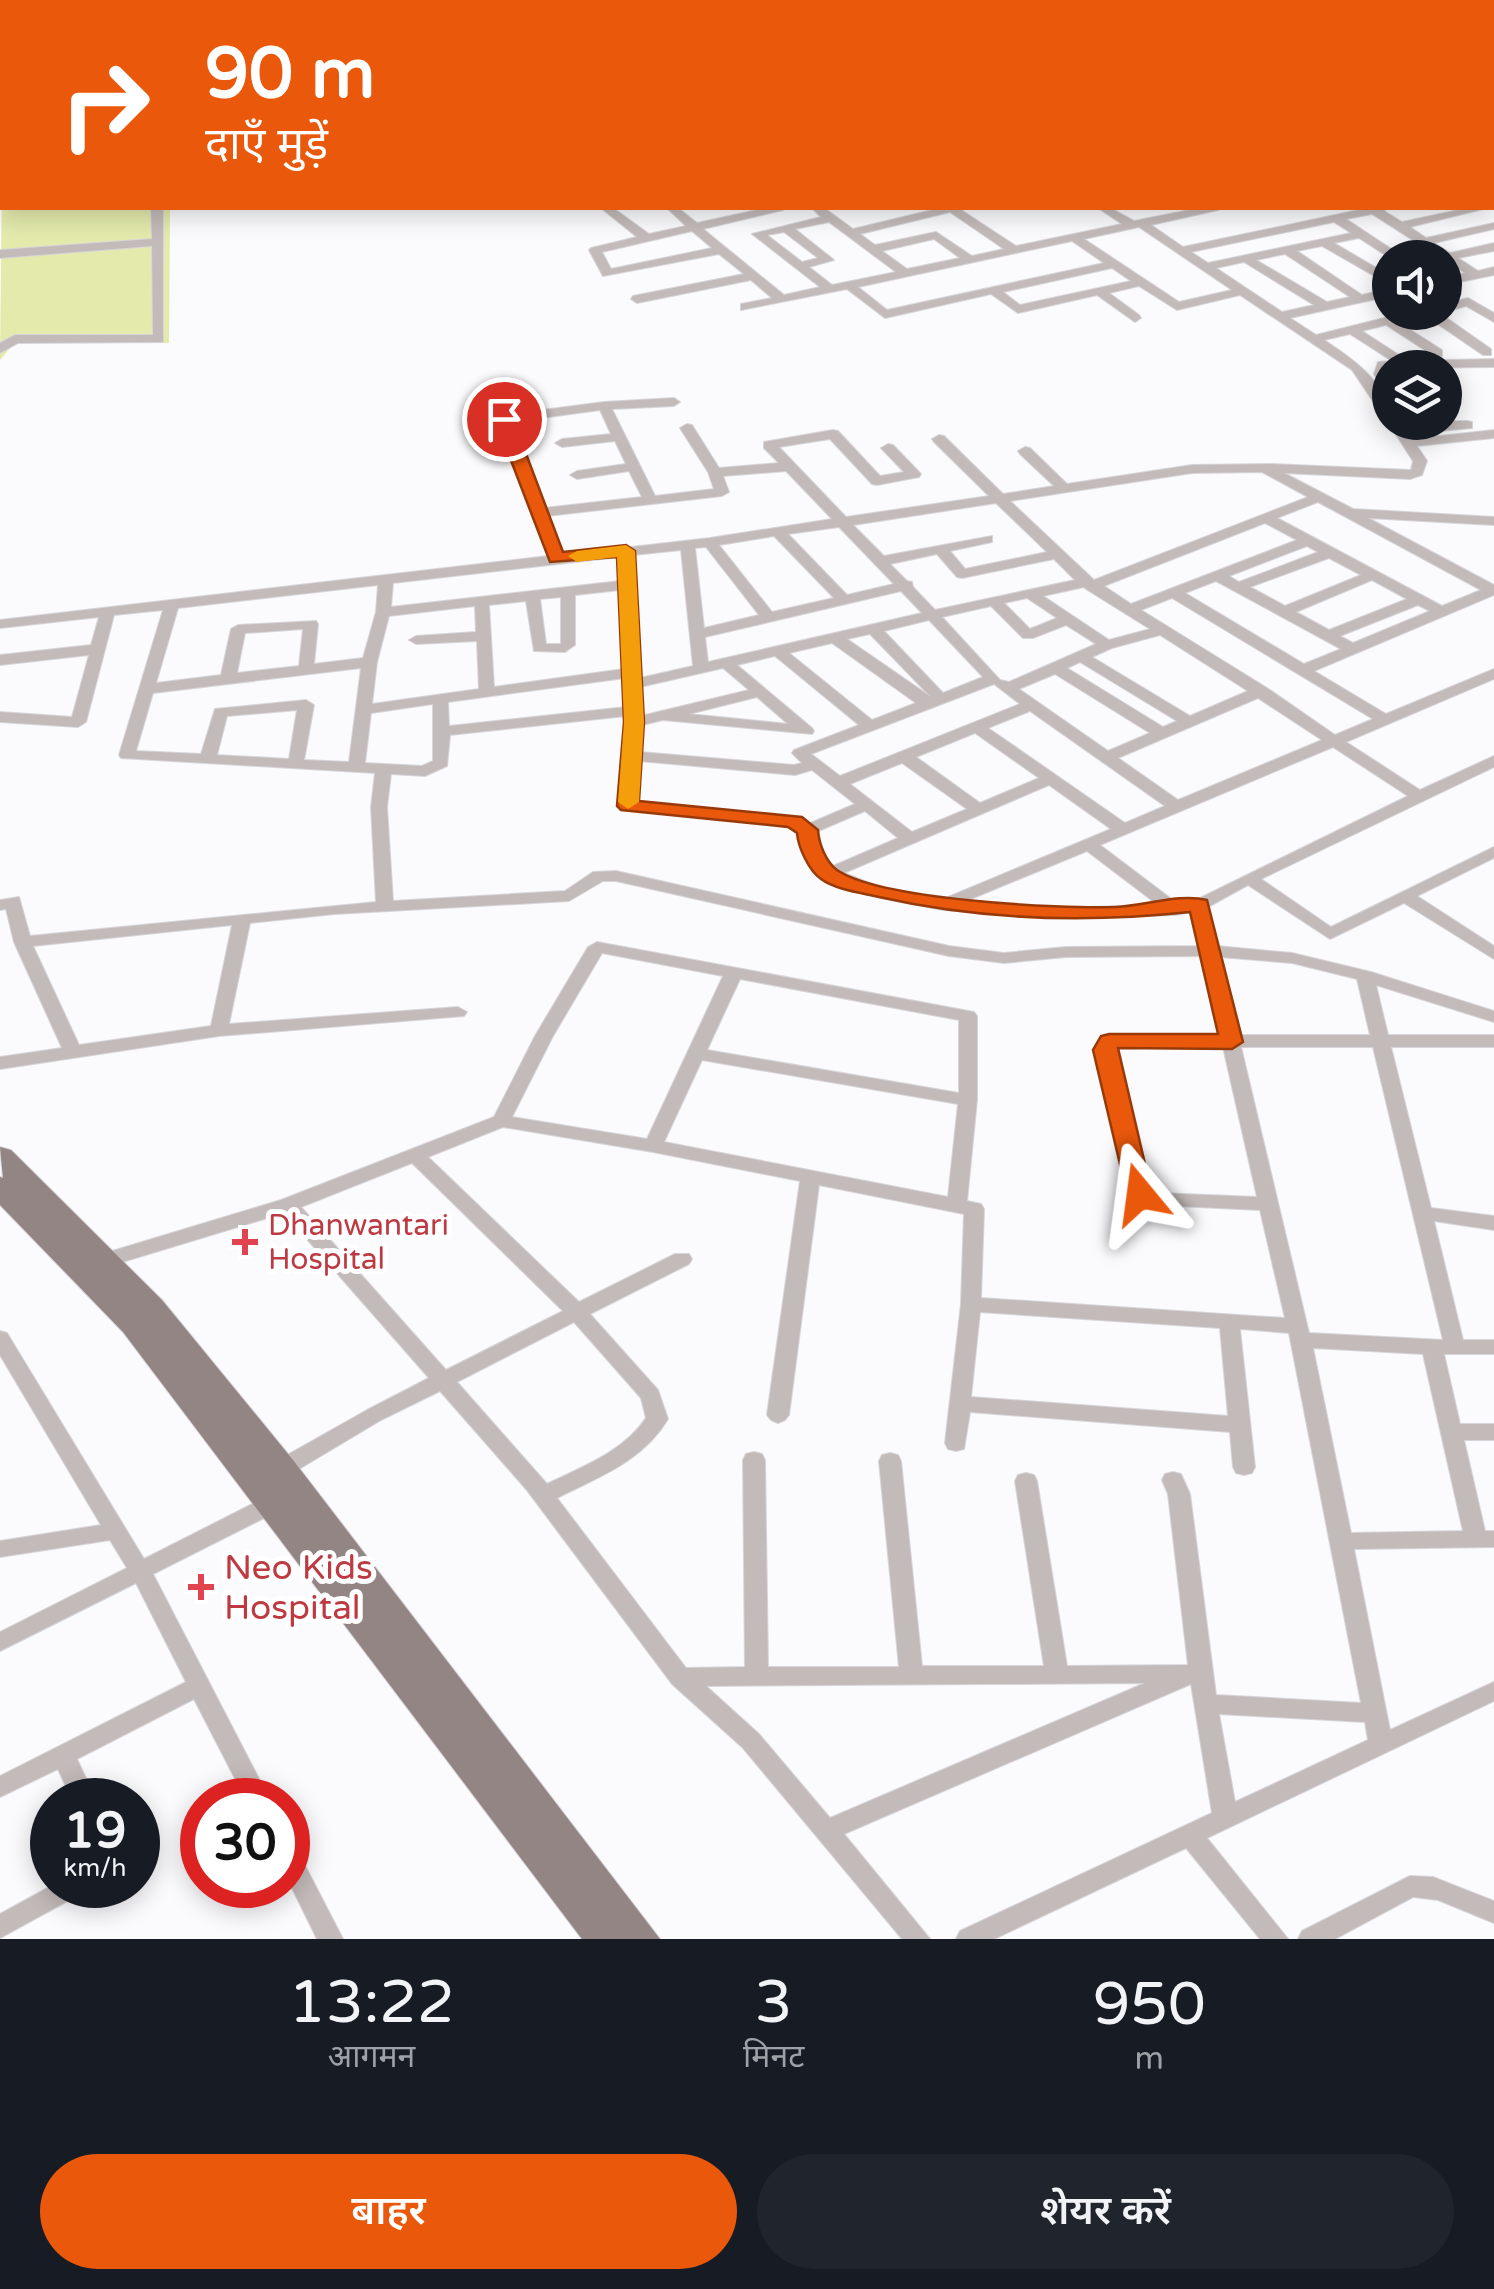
<!DOCTYPE html>
<html lang="hi">
<head>
<meta charset="utf-8">
<style>
  body { margin:0; font-family:"Varela Round","Noto Sans Devanagari",sans-serif; background:#20242c; color:#f1f3f6; height:100vh; display:flex; flex-direction:column; font-size:38px; white-space:nowrap }
  * { box-sizing:border-box; margin:0 }
  p { font-size:32px; color:#9ea1a6 }
  .icon { flex:none; width:55px; height:55px; fill:none; stroke:currentColor; stroke-width:2; stroke-linecap:round; stroke-linejoin:round }
  .map { position:relative; height:1939px; overflow:hidden }
  .details { display:flex; flex-direction:column; background:#171b24; flex:1 }
  .details>* { flex:none }
  .guide { position:absolute; left:0px; top:0px; width:1495px; height:210px; box-shadow:0 5px 25px #0003; background:#ea580c; color:#fff; overflow:hidden }
  .fabs { position:absolute; left:1372px; top:240px; display:grid; gap:20px }
  .fabs a { display:grid; place-items:center; width:90px; height:90px; border-radius:50%; background:#171b24; box-shadow:0 5px 25px #0003; font-size:50px }
  .speed { position:absolute; left:30px; top:1778px; display:flex; gap:20px; font-size:50px; font-weight:700; text-align:center }
  .speed>* { display:grid; place-content:center; width:130px; height:130px; border-radius:50%; background:#171b24; box-shadow:0 5px 25px #0003; line-height:1 }
  .speed small { font-size:25px; font-weight:400 }
  .speed .limit { border:15px solid #d22; background:#fff; color:#111 }
  .pin { position:absolute; display:grid; place-items:center; width:85px; height:85px; color:#fff; margin:-42px; border:5px solid #fff; border-radius:50%; box-shadow:0 2px 10px #0007 }
  .me { position:absolute; width:110px; margin:-55px; rotate:344deg; stroke-linejoin:round; filter:drop-shadow(0 0 8px #0008) }
  .turn { display:flex; align-items:center; gap:35px; height:210px; padding:0 40px; font-size:45px }
  .turn .icon { width:130px; height:130px; stroke-width:2.5 }
  .turn b { display:block; font-size:70px; line-height:85px }
  .eta { display:flex; justify-content:space-evenly; align-items:center; height:170px; text-align:center }
  .eta b { font-size:60px; font-weight:600; line-height:70px }
  .button { display:flex; gap:20px; margin-top:auto; padding:20px 40px }
  .button a { flex:1; height:115px; border-radius:60px; background:#ea580c; color:#fff; font-size:40px; font-weight:600; line-height:115px; text-align:center }
  .button a+a { background:#20242c; color:#f1f3f6 }
  .map>svg:first-child { display:block }
  .green { fill:#e3eaac }
  .lines { fill:none; stroke-linecap:round; stroke-linejoin:round }
  .minor-casing { stroke:#d7d5d9; stroke-width:2 }
  .tertiary-casing { stroke:#d7d5d9; stroke-width:3 }
  .primary-casing { stroke:#d7d5d9; stroke-width:2 }
  .minor { fill:#c3bbba; fill-rule:evenodd }
  .tertiary { fill:#c3bbba; fill-rule:evenodd }
  .primary { fill:#948585; fill-rule:evenodd }
  .route { fill:#ea580c; stroke:#983908; stroke-width:2.5 }
  .slow { fill:#f59e0b }
  .health-dot { fill:#e0444e; stroke:#fff; stroke-width:4 }
  .labels { text-anchor:middle; stroke-width:10; stroke-linejoin:round; paint-order:stroke }
  .health-label { font-size:30px; fill:#be3a42; stroke:#fff; text-anchor:start }
  .near-health-label { font-size:35px; fill:#be3a42; stroke:#fff; text-anchor:start }
</style>
</head>
<body>
<div class="map">
<svg width="1494" height="1939" viewBox="0 0 1494 1939">
  <rect width="100%" height="100%" fill="#fbfafd"/>
  <path class="green" d="M2 179V208H170L169 343 16 341 0 360Z"/>
  <g class="lines">
    <g class="minor-casing">
      <path id="minor" d="M101 0H138L135 2H100Z
        M234 0H244L245 2H235Z
        M489 0H503L504 2H492Z
        M554 0H568L569 2H557Z
        M622 0H636L637 2H625Z
        M697 0H710L711 2H699Z
        M770 0H782L783 2H772Z
        M844 0H857L858 2H846Z
        M939 0H952L953 2H941Z
        M1135 0H1153L1154 1 1134 2Z
        M1195 0H1209L1210 2H1198Z
        M1373 0H1387L1388 2H1376Z
        M1490 2H1494V8L1492 2Z
        M2 22V28L0 29V23Z
        M1492 28H1494V35H1492Z
        M1492 54H1494V61H1492Z
        M0 79H2V85H0Z
        M1492 91H1494L1492 98Z
        M0 108H2V114H0Z
        M1492 112H1494L1492 119Z
        M1492 149H1494V156H1492Z
        M0 166H2L1 178H0Z
        M1492 180H1494V186H1492Z
        M151 208H163V342L18 343 0 353V343L15 335H153L152 246 0 258V250L152 239Z
        M601 208H613L649 234 686 226 667 208H678L697 223 766 208H784L783 210 703 229 784 295 820 287 752 234 821 217 812 208H824L853 229 941 208H958L1016 246 1122 224 1098 208H1110L1134 221 1200 208H1219L1218 210 1151 225 1183 247 1368 208H1387L1384 211 1402 222 1468 208H1487L1410 227 1426 238 1494 223V229L1434 243 1450 253 1494 243V251L1458 258 1478 271 1494 267V275L1445 285V277L1465 273 1445 260V258H1441L1372 214 1346 219 1405 258H1390L1359 238 1334 243 1390 276V285L1322 246 1297 251 1362 295 1390 288V296L1290 318 1316 335 1408 312H1438L1491 349V355H1483L1426 316 1398 322 1442 350V356H1434L1386 325 1362 331 1399 355 1401 358 1399 361 1494 359V367L1390 368 1386 374 1390 379V393L1385 392 1374 374 1378 362 1392 361 1350 334 1324 340C1353 359 1390 384 1390 422H1402L1412 439 1494 430V438L1417 446 1427 461 1422 475 1410 479 1284 473 1353 509 1494 517V525L1368 518 1494 585V595L1314 671 1386 714 1494 669V679L1346 742 1420 790 1494 756V767L1261 879 1331 927 1494 847V858L1417 896 1494 946V959L1404 903 1330 939 1248 885 1208 907 1217 946 1292 953 1371 972 1494 1011V1022L1376 985 1388 1035H1494V1047H1391L1431 1208 1494 1216V1230L1434 1221 1463 1340H1494V1354H1444L1460 1424H1494V1440H1464L1485 1531H1494V1547L1354 1549 1390 1730 1494 1682V1701L1207 1838 1288 1939H1260L1186 1848 994 1939H956L960 1931 1212 1813 1191 1684 844 1834 930 1939H902L743 1748 672 1684 526 1489 440 1391 381 1420 289 1475 281 1477 273 1475 270 1469 273 1463 367 1410 429 1378 284 1213 96 1270 89 1268 86 1263 89 1258 281 1200 494 1117 535 1036 588 947 597 942 974 1012 977 1016V1100L967 1201 981 1204 984 1209 981 1298 1285 1318 1260 1210 1156 1205 1133 1198 1096 1056 1100 1041 1109 1035H1220L1202 956 1066 957 1004 963 949 956 616 881H603L569 901 335 914 250 923 229 1024 458 1007 467 1012 464 1016 219 1036 0 1069V1057L62 1048 14 942 6 909 0 910V900L19 897 30 936 376 902 371 807 375 773 121 758 119 755 163 610 114 615 86 722 78 727 0 722V712L72 717 89 655 0 665V655L91 645 99 617 0 628V620L548 556 497 419 504 415 604 402 674 398 680 402 674 406 612 409 655 496 714 489 708 472 680 428 687 424 692 425 719 468 779 463 764 448V442L833 430 838 431 880 476 904 472 881 448 888 444 893 445 921 474 919 477 877 485 872 484 830 439 779 447 846 517 989 496 934 442 932 439 939 435 944 436 1003 494 1054 486 1020 454 1018 451 1025 447 1030 448 1067 484 1192 465 1271 464 1411 470 1413 461 1388 422 1390 420 1385 419 1352 370 1240 295 1177 310 1139 286 1109 293 1139 315 1141 318 1135 322 1097 295 1018 313 991 294 885 318 847 289 741 310V304L772 298 751 280 637 303 631 299 633 296 744 274 719 254 603 276 589 250 591 248 637 237ZM950 212 1004 249 972 256 936 232 875 245 860 234ZM829 222 896 272 832 285 809 267 834 260 795 229ZM1334 222 1351 233 1208 263 1191 252ZM1139 227 1232 290 1179 302 1084 239ZM692 231 712 248 611 269 602 252ZM784 232 818 258 802 262 767 235ZM934 239 960 258 907 269 882 251ZM1072 241 1104 263 887 310 858 287ZM1285 254 1350 297 1327 302 1256 260ZM1244 262 1314 305 1282 312 1216 268ZM1112 268 1131 281 1020 305 1003 292ZM600 410 611 434 562 439 555 443 562 447 615 441 626 464 577 471 570 475 577 479 629 471 642 497 544 508 512 422ZM786 471 832 519 710 538 562 555 547 516 722 496 729 492 723 476ZM1262 472 1308 497 1094 580 1010 501 1192 473ZM1318 502 1481 590 1442 606 1277 518ZM996 503 1047 552 965 569 950 551 992 542V536L884 556 853 525ZM1265 523 1297 540 1131 604 1104 586ZM839 527 894 584 847 595 788 534ZM774 536 834 598 772 612 719 545ZM1307 546 1318 552 1239 582 1229 576ZM706 547 759 615 704 628 695 548ZM681 550 693 666 640 678 633 555ZM937 554 957 577 962 578 1054 559 1075 580 935 610 913 587 912 582 907 581 890 564ZM619 557 620 581 391 607 393 583ZM1329 558 1361 575 1285 606 1250 587ZM1372 580 1407 599 1329 630 1296 612ZM1216 581 1341 649 1304 664 1185 593ZM378 585 376 612 363 658 314 664 318 624 316 621 238 625 231 629 221 675 156 683 178 608ZM1084 587 1086 589 1150 629 1109 640 1043 596ZM620 590 624 669 494 687 489 605 526 601 534 651 565 652 575 645V595ZM901 591 922 613 708 662 705 637ZM561 597V644H546L540 599ZM1027 598 1057 618 1030 629 1004 603ZM1172 598 1373 719 1335 735 1267 688 1141 610ZM1418 605 1430 611 1353 643 1340 636ZM475 606 476 632 416 636 409 640 416 644 477 641 479 689 372 704 377 662 389 616ZM991 606 1023 638H1033L1066 625 1096 644 1009 682 1000 680 942 617ZM929 620 983 677 943 693 884 631ZM303 629 299 666 237 673 245 633ZM870 634 931 697 847 639ZM1160 635 1248 691 1190 716 1092 657 1112 648ZM832 643 916 703 872 720 789 653ZM775 656 859 725 794 750 792 753 802 763 794 765 640 752 642 725 663 720 812 734 814 731 812 728 737 665ZM1080 662 1177 721 1163 727 1067 668ZM361 668 349 762 304 760 314 705 306 700 215 709 201 754 136 751 153 693ZM723 668 749 690 641 716 640 687ZM1055 674 1150 733 1108 751 1019 689ZM625 678 626 707 449 726 448 702ZM994 684 1020 704 840 776 811 754ZM757 697 788 724 689 714ZM1258 698 1322 740 1178 800 1118 758ZM433 704V761L422 766 365 763 371 713ZM297 710 289 759 217 755 227 716ZM1030 711 1165 806 1125 823 988 728ZM626 716 620 806 622 809 790 827 799 832 803 850 822 878 881 898 943 910 1056 918 1175 915 1192 912 1200 946 1066 947 1004 953 949 946 616 871 593 872 565 891 393 901 387 807 391 774 425 776 447 766 450 735ZM975 733 1039 778 980 803 916 757ZM1333 747 1408 796 1194 901 1178 904 1100 845ZM639 761 795 775 812 770 855 804 808 824 794 817 636 802ZM902 763 967 809 912 832 850 784ZM1049 785 1111 829 941 900 885 889 844 873ZM865 811 898 838 833 866 820 850 816 832ZM1087 851 1158 905 1056 908 966 901ZM232 925 211 1026 79 1045 33 946ZM602 953 723 976 647 1139 512 1117 553 1036ZM1220 957 1292 963 1357 979 1370 1035H1238ZM740 979 959 1020V1093L707 1050ZM1117 1047H1223L1257 1197 1158 1193 1149 1189 1114 1056ZM1241 1047H1373L1443 1340 1309 1333ZM702 1060 958 1104 948 1197 664 1142ZM503 1127 653 1152 800 1181 767 1415 771 1420 778 1423 785 1420 789 1415 819 1185 964 1214 961 1304 945 1443 948 1449 956 1451 964 1449 970 1412 1230 1432 1233 1467 1236 1473 1244 1475 1252 1473 1255 1467 1240 1329 1289 1333 1361 1703 1216 1695 1190 1494 1181 1474 1173 1472 1165 1474 1162 1480 1168 1494 1188 1665 1067 1666 1037 1481 1034 1475 1026 1473 1018 1475 1015 1481 1044 1666H922L901 1461 898 1455 890 1453 882 1455 879 1461 899 1667H768L765 1460 762 1454 754 1452 746 1454 743 1460 745 1667 686 1668 557 1498C599 1477 643 1461 668 1419L658 1390 590 1314 689 1264 692 1259 689 1254H675L579 1302 428 1157ZM412 1163 563 1311 446 1370 301 1207ZM980 1312 1220 1328 1228 1416 971 1397ZM574 1322 641 1398 646 1418C623 1452 582 1467 547 1484L457 1382ZM1313 1348 1423 1354 1463 1531 1351 1533ZM1145 1683 830 1818 759 1734 706 1686ZM1219 1714 1365 1722 1368 1740 1235 1802Z
        M1468 298 1494 313V322L1466 306 1445 312V304Z
        M1467 421 1472 422V428L1440 431 1412 422Z
        M0 1331 7 1333 144 1559 268 1496 276 1494 284 1496 287 1502 284 1508 153 1574 270 1800H246L194 1699 77 1759 96 1800H72L58 1769 0 1797V1776L186 1682 136 1583 0 1651V1632L127 1568 110 1540 0 1557V1541L101 1525 0 1355Z
        M288 1847 297 1850 343 1939H317L288 1880Z
        M1410 1876 1433 1877 1494 1901V1923L1438 1900 1413 1897 1335 1939H1298L1302 1931Z
        M53 1885H87L84 1892 0 1938V1914Z"/>
    </g>
    <g class="tertiary-casing">
      <path id="tertiary" d="M1288 0H1304L1305 2H1289Z
        M1492 104H1494V113H1492Z"/>
    </g>
    <g class="primary-casing">
      <path id="primary" d="M0 1147 11 1150 162 1300 293 1460 660 1939H582L123 1332 0 1205V1177L3 1178Z"/>
    </g>
    <use href="#minor" class="minor"/>
    <use href="#tertiary" class="tertiary"/>
    <use href="#primary" class="primary"/>
  </g>
  <path class="route" d="M498 415 513 419 563 552 626 545 635 551 644 722 639 801 802 817 818 830C819 844 826 862 837 870 881 900 1060 909 1116 907 1145 906 1179 893 1207 900L1243 1042 1232 1049 1118 1048 1152 1194 1149 1199 1140 1202 1127 1194 1093 1050 1101 1036 1109 1034H1218L1190 912C1087 923 981 920 879 897 862 893 836 890 821 879 809 871 798 847 797 833L788 827 621 810 617 806 624 722 617 557 550 562 495 419Z"/>
  <path class="slow" d="M626 545 635 551 644 722 639 802 628 809 618 802 624 722 617 557 577 562 568 556 577 551Z"/>
  <g class="health-dot">
    <path d="M240 1227h10v10h10v10h-10v10h-10v-10h-10v-10h10z"/>
    <path d="M196 1572h10v10h10v10h-10v10h-10v-10h-10v-10h10z"/>
  </g>
  <g class="labels">
    <g class="health-label">
      <text x="268" y="1235">Dhanwantari<tspan x="268" dy="34">Hospital</tspan></text>
    </g>
    <g class="near-health-label">
      <text x="224" y="1579">Neo Kids<tspan x="224" dy="40">Hospital</tspan></text>
    </g>
  </g>
</svg>
<div class="fabs">
<a><svg class="icon" aria-label="sound" viewBox="0 0 24 24"><path d="M4 9h4l5-4v14l-5-4H4zM17 9q2 3 0 6"/></svg></a>
<a><svg class="icon" aria-label="layers" viewBox="0 0 24 24"><path d="M12 4l9 5-9 5-9-5zM3 14l9 5 9-5"/></svg></a>
</div>
<div class="speed"><div>19<small>km/h</small></div><div class="limit">30</div></div>
<div class="pin" style="left:504px;top:419px;background:#d93025"><svg class="icon" aria-label="arrive" viewBox="0 0 24 24"><path d="M6 21V4h12l-3 4 3 4H6"/></svg></div>
<svg class="me" style="left:1140px;top:1194px" viewBox="-20 -20 40 40"><path d="M0-17L14 15 0 8-14 15z" fill="#ea580c" stroke="#fff" stroke-width="4"/></svg>
<div class="guide">
<div class="turn"><svg class="icon" aria-label="right" viewBox="0 0 24 24"><path d="M7 20v-9h11M14 6l5 5-5 5"/></svg><div><b>90 m</b>दाएँ मुड़ें</div></div>
</div>
</div>
<section class="details">
<div class="eta">
<div><b>13:22</b><p>आगमन</p></div>
<div><b>3</b><p>मिनट</p></div>
<div><b>950</b><p>m</p></div>
</div>
<div class="button"><a>बाहर</a><a>शेयर करें</a></div>
</section>
</body>
</html>
